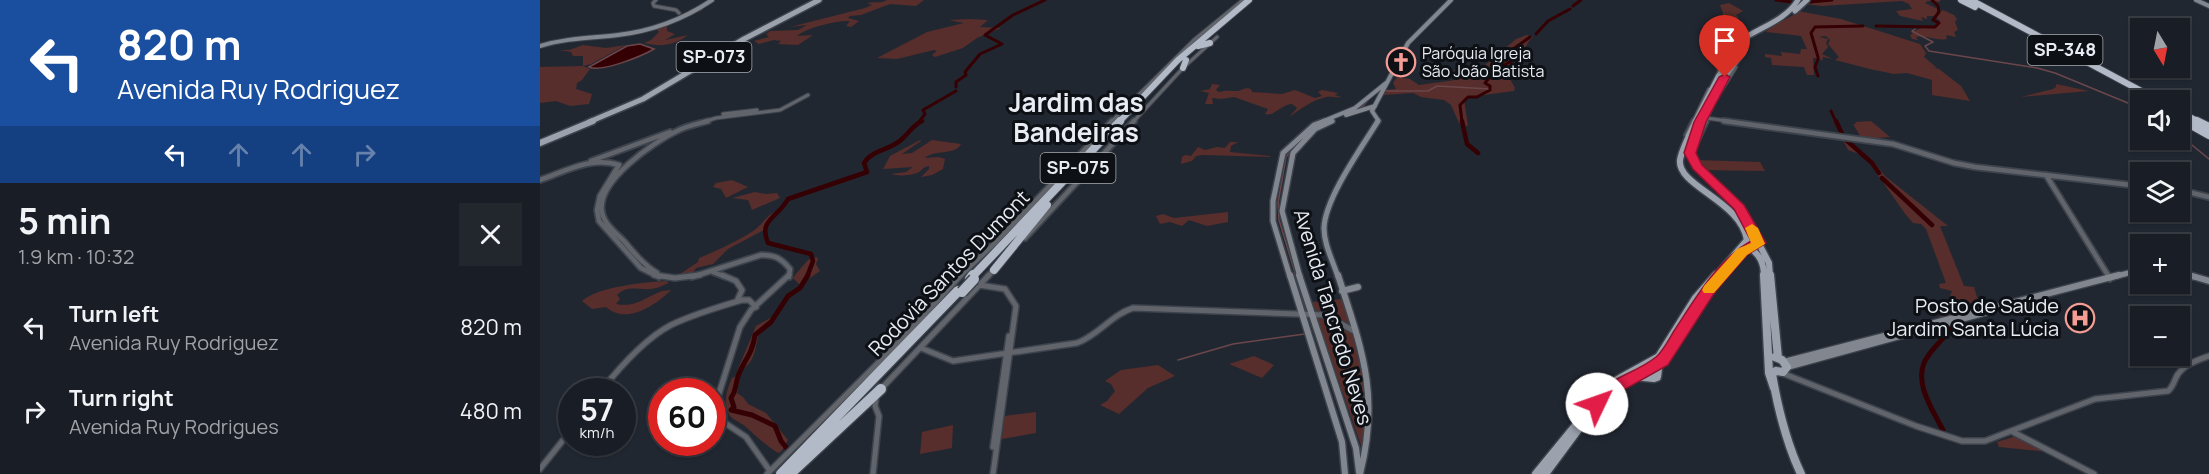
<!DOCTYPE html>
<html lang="en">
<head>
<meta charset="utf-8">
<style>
  body { margin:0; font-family:Manrope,sans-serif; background:#22262d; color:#f1f3f6; height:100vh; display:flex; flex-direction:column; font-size:22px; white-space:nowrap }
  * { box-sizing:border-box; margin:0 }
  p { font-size:20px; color:#9fa2a7 }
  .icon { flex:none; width:33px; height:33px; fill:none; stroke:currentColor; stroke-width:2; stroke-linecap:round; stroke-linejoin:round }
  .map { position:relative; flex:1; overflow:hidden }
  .details { display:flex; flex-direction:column; background:#191d25; width:540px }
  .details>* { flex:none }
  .banner { background:#1a4fa0; color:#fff; overflow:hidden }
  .needle { width:39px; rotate:170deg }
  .fabs { position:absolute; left:1590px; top:18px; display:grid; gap:12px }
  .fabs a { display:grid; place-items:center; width:60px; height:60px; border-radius:0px; background:#191d25; box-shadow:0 2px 4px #0004,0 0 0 2px #373b42; font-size:30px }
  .speed { position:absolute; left:18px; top:378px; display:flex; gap:12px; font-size:30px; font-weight:700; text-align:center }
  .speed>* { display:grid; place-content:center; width:78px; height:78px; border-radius:50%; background:#191d25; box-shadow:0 2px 4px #0004,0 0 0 2px #373b42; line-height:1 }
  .speed small { font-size:15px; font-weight:400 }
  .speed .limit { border:9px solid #d22; background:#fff; color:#111 }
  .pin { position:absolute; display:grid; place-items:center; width:51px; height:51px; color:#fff; margin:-62px -26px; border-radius:50% 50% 50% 0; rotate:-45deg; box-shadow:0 0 6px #0007 }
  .pin .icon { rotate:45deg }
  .me { position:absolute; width:66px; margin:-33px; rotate:48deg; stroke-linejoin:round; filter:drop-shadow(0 0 4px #0008) }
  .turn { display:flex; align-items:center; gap:21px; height:126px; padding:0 18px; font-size:27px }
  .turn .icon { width:78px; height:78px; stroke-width:2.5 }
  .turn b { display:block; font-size:42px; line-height:51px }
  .lanes { display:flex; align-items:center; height:57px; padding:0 18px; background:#0003; justify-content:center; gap:30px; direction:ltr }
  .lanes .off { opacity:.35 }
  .round { display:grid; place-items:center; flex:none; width:63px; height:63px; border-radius:0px; background:#22262d }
  .summary { display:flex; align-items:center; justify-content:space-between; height:102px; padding:0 18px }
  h1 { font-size:36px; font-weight:700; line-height:45px }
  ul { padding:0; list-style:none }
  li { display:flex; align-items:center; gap:18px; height:84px; padding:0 18px }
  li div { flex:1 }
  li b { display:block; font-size:22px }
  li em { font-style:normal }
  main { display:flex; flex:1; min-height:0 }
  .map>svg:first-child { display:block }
  .green { fill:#572e2b }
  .water { fill:#350003; stroke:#6b474b; stroke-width:1.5 }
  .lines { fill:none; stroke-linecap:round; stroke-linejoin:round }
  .stream { stroke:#6b474b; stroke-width:1.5 }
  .river-far2 { stroke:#350003; stroke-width:3 }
  .river-far1 { stroke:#350003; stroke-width:4.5 }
  .river { stroke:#350003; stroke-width:5 }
  .tertiary-far2-casing { stroke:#3d434c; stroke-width:5 }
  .tertiary-far1-casing { stroke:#3d434c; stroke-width:8 }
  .tertiary-casing { stroke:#3d434c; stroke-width:8 }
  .secondary-far2-casing { stroke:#3d434c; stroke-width:6 }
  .secondary-far1-casing { stroke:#3d434c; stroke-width:8 }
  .secondary-casing { stroke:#3d434c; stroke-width:9 }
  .primary-far2-casing { stroke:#3d434c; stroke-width:8 }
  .primary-far1-casing { stroke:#3d434c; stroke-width:9 }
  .primary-casing { stroke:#3d434c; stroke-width:11 }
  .motorway-far2-casing { stroke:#3d434c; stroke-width:8 }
  .motorway-far1-casing { stroke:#3d434c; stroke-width:10 }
  .motorway-casing { stroke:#3d434c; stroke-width:13 }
  .tertiary-far2 { stroke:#61646a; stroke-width:3 }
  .tertiary-far1 { stroke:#61646a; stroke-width:4.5 }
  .tertiary { stroke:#61646a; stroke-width:5 }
  .secondary-far2 { stroke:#82878f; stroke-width:4 }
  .secondary-far1 { stroke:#82878f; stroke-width:5 }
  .secondary { stroke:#82878f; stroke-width:6 }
  .primary-far2 { stroke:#9ca2ad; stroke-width:5 }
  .primary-far1 { stroke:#9ca2ad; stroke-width:6 }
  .primary { stroke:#9ca2ad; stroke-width:8 }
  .motorway-far2 { stroke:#b3bac7; stroke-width:6 }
  .motorway-far1 { stroke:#b3bac7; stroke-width:8 }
  .motorway { stroke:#b3bac7; stroke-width:10 }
  .motorway-bridge-casing { stroke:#3d434c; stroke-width:13; stroke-linecap:butt }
  .motorway-bridge { stroke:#b3bac7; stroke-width:10 }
  .route { fill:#e11d48; stroke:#92132f; stroke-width:1.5 }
  .slow { fill:#f59e0b }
  .labels { text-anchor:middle; stroke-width:6; stroke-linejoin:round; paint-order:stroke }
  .far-poi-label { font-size:16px; fill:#e8ecf3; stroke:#0d1014; text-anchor:start }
  .shield { fill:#0d1014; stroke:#a6aab0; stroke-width:1.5 }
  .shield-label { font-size:18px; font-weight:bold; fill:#e8ecf3 }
  .street-label { font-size:20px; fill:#e8ecf3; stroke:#0d1014 }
  .poi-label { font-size:20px; fill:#e8ecf3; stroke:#0d1014; text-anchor:end }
  .district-label { font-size:26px; font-weight:bold; fill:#e8ecf3; stroke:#0d1014 }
</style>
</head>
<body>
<main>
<section class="details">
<div class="banner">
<div class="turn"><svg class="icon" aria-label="left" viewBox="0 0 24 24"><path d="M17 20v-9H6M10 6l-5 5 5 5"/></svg><div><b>820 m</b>Avenida Ruy Rodriguez</div></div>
<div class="lanes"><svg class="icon" aria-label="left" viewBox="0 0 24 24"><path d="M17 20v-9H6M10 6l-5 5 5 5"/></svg><svg class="icon off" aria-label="ahead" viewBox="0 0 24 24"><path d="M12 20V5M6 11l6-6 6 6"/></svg><svg class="icon off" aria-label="ahead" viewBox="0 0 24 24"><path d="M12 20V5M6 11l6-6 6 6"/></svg><svg class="icon off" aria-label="right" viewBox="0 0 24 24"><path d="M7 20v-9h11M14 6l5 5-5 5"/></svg></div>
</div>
<div class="summary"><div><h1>5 min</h1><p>1.9 km · 10:32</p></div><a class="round"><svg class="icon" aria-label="close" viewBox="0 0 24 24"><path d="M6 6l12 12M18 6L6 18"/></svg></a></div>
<ul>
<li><svg class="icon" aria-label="left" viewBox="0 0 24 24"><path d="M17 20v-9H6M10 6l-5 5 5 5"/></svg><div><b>Turn left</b><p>Avenida Ruy Rodriguez</p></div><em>820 m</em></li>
<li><svg class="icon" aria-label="right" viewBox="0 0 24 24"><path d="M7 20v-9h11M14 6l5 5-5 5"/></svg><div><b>Turn right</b><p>Avenida Ruy Rodrigues</p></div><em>480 m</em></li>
</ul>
</section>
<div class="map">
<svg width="1669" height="474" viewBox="0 0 1669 474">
  <rect width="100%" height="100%" fill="#212731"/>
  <path class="green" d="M347 0H384L376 6 350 4 321 15 310 16 308 18 319 21 311 27 306 26 310 21C298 20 265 28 257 36L273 35 258 45 238 44 241 41 234 40 219 44 214 41 229 37 226 34 230 31 258 30 267 25 250 27 325 8 332 5 327 3C334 1 340 4 347 0Z
    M1294 0H1401L1399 2 1388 1 1385 3 1398 9 1396 14 1403 10 1414 15 1417 19 1415 22 1418 30 1414 32 1416 37 1406 35 1407 39C1396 41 1387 35 1376 37L1378 40 1372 39 1370 35 1373 34 1371 33C1378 27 1391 28 1399 24L1400 21 1394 16H1387V19L1381 17 1383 21 1360 16 1356 11 1372 9 1369 4 1362 1 1282 6 1265 4Z
    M1189 3 1203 11 1196 15 1198 17 1197 23 1193 21 1184 23 1187 25 1175 30 1164 26 1170 21 1182 17 1183 13 1180 5Z
    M158 10H163L127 26V31L135 34 125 40 148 35C133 46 121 47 104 43L111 40 119 32 114 27Z
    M1258 11 1301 19 1380 44 1386 53 1384 57 1397 68 1390 67 1399 69 1421 86 1430 101 1392 95V80L1367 73 1354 74 1330 69 1295 60 1299 57 1288 44 1290 40 1286 36 1279 37 1288 39 1286 43 1288 47 1282 54 1293 59 1283 57 1282 61 1279 58H1273L1274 75H1267L1264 67 1232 65 1231 58 1225 57V54L1242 56 1241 52 1260 54 1261 49H1267L1261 36 1226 32C1234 22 1249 20 1258 11Z
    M430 19 448 20 440 27 461 28 437 38 423 48 395 57 392 55 397 51 394 50 357 59 337 58 387 32 424 23 409 20Z
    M987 35 993 37C985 43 982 55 983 64L969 77 975 88 974 91 929 97 924 100 928 125 925 127 919 123 911 105 904 100 881 97 873 93 844 95V90L856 89 853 83 857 77 870 79 879 85 915 80 911 74 915 70 930 73 938 71 976 39Z
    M43 45 66 48 86 45 51 64 43 66V56H33L31 52 20 50H29Z
    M43 66 50 69 42 80 37 83 36 89 52 94 49 104 30 106 16 101 0 103V67Z
    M672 84 680 85 676 90 679 92C686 90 691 91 698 91 703 90 705 87 711 89L712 92 742 94 755 90 775 98 782 96 778 92 782 90 798 93 795 95 801 97C796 98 792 96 786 97 773 100 760 109 749 117L757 108 752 104C740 105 734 117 725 114L728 109 694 97 681 99 672 98 673 104H665L669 93 660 91 670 89Z
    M1516 84 1549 91 1481 97 1513 89 1516 87Z
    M1331 121 1350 137 1322 139 1313 124H1316L1315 122Z
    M1302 138 1308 139 1333 161 1345 176 1408 226H1400L1424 286 1434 287 1440 307 1430 303 1421 308 1426 312 1401 319 1398 317 1407 313 1404 311 1412 291 1400 288 1399 284 1406 283 1386 229 1381 224 1373 223 1366 215 1328 161 1322 155 1308 150Z
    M380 140 381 141 362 154 372 153 392 140 421 144C415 156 394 149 385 158L399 157 405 159 403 169 392 175 381 177 389 169V166C382 167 382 171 377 173 370 176 357 176 351 174L366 172 373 167 343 169 350 156Z
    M690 142H698L691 146 690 152 730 156V157L663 155 656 156 652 161 641 164 642 157 645 155 651 156 658 147 665 150 677 147 685 148Z
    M1156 160 1220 162 1225 171 1162 170Z
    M192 180 208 187 186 198 181 189 173 187 176 183Z
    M215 192 226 194 237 193 240 198 212 210 208 200 192 198Z
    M240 210 224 230 188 249 173 264 156 268 151 276H137L158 262 159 258C170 254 211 235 218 227 226 220 227 214 240 210Z
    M688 212V222L667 226 649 220 642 226 630 222 620 224 616 216 623 214 634 218Z
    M277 257 278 259 276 264 280 271 260 285 253 278 255 275 268 260Z
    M126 281 129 283C123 285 117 289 110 289 98 290 87 285 77 295L80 299 76 304C101 309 111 290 131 290 115 306 86 325 66 307L52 309 42 301C57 287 105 282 126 281Z
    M803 299 811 325 791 314 776 312 772 302Z
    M234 316H238L218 336C215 351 214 366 197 371L216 326Z
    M776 316H781L814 334 830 392 823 451Z
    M714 356 734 365 722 378 689 364Z
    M618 365 635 376 608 388 579 414 560 405 567 401 575 391 571 384 565 381 581 370Z
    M197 376 200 377 197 393 203 397 208 404 226 413 248 440 241 452 238 453C225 445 215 435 205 426 201 423 196 421 192 418 182 407 186 391 192 378Z
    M496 412V433L462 439 464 416Z
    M413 425 412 448 380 454 382 432Z
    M1476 436 1509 452 1459 447 1457 442Z"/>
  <path class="water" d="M100 44 114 49C102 56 61 73 49 67L87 46Z"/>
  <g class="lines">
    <path class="stream" d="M1375 29 1372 31 1393 42 1385 46 1389 51 1497 68 1515 73 1600 108
      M845 91H888L897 86 950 89
      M813 111 823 106 830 98
      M1640 136 1643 138
      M1647 141 1669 159
      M752 150 746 157 738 203 739 220 767 312
      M769 316 774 332
      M638 360 693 344 765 334"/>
    <path class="river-far2" d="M1236 0 1259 3 1292 0
      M1033 6 1041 0
      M1336 26 1395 27 1399 23 1393 20 1399 12 1398 6 1392 0
      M996 34 1008 21 1030 9
      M1278 57 1271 33 1275 27 1323 26
      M1278 59 1275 67 1278 76
      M416 87V82L426 75 425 72 440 54 462 44 445 35 473 15 505 0
      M1291 111 1296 122
      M379 122 385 114 383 110 416 91
      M922 122 920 105 928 97H937L950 90V86L945 83 949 78 961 74 957 69 975 59 976 54 972 50 990 37"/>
    <path class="river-far1" d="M922 121 927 144 938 153
      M1296 121 1303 136
      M1305 139 1332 163 1339 173
      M1342 178 1392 225
      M267 277 273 261 271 254 228 243C218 219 238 218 248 199L327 172 324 163C332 150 350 150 361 140 369 133 372 126 382 121"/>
    <path class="river" d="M1415 313 1417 302
      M1403 430C1392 409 1371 379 1388 356 1396 344 1408 335 1415 323
      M249 451 241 441 235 426 212 415 191 410 194 407 191 398C196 391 195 388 197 380 201 363 212 357 215 335L231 322 248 296 260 288 268 275"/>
    <g class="tertiary-far2-casing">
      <path id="tertiary-far2" d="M116 0 113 3 114 6 136 10 139 13
        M1179 71 1187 59 1191 58
        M183 114 217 110
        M1166 118 1195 122
        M163 122 176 118 240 110 268 95
        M571 122 654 40 703 0
        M593 122 643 68 677 37
        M1153 122 1169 89
        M1165 122 1174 102 1196 67 1194 65"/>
    </g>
    <g class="tertiary-far1-casing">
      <path id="tertiary-far1" d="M1184 121 1353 144 1414 163 1435 167 1600 186
        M1147 135 1154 121
        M1156 142 1166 121
        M51 161 130 132
        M1506 175 1569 277
        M0 180C26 171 52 156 79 165L60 196 57 210 59 221 101 268 119 277
        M1640 190 1669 197
        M485 238 594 121
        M173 272 186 277
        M117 273C104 265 94 253 84 241 76 233 64 224 62 212 56 181 114 142 137 131 146 126 158 124 168 121
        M152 277 221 255C235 255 241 258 250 269L249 277
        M419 277 457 241 572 121
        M447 277 454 270"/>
    </g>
    <g class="tertiary-casing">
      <path id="tertiary" d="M114 275 135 278 160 275
        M182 275 196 281 202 290 197 301
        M1568 275 1570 279
        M439 285 465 289 476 306 453 474
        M381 348 413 361 537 343C559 335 571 315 593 308L785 315 816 332
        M1242 373 1376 426 1422 441H1445L1555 399 1628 391C1634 386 1634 380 1638 374 1645 364 1658 360 1669 356
        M340 390 449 275
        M60 392C79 368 104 339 131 325 154 314 178 307 202 300H209L216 307
        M1473 432 1554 474
        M453 447 469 336
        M0 469 32 429
        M230 471 206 437 182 421 175 406 200 327 211 310 249 275
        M227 474 361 340 421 275
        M333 474 339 416 335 406 336 397"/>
    </g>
    <g class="secondary-far2-casing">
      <path id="secondary-far2" d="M1656 0 1669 6
        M0 46C26 38 51 38 78 35 111 31 144 19 172 0
        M806 115 835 106
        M781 122 815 108 846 83
        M790 122 792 121
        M837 122 838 120 832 111 868 43 911 0"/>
    </g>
    <g class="secondary-far1-casing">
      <path id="secondary-far1" d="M1640 273 1654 277
        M750 277 733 221V201L743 153 774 125 785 121
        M760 277 742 211 753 153 775 129 792 121
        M798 277C793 261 784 245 784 228 785 198 822 147 838 121
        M1573 277 1600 270"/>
    </g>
    <g class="secondary-casing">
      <path id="secondary" d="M750 275 802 442 805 474
        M759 275 816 448 819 472
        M798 275C822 350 840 395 820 474
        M1649 275 1669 281
        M802 291 818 287
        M1492 300 1493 307
        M1244 362 1579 275
        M1247 367 1454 310"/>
    </g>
    <g class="primary-far2-casing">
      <path id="primary-far2" d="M1255 11 1267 0
        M49 122 103 99 204 39 279 0
        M1155 122 1179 75 1196 52 1200 41C1220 27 1245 21 1258 0
        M1158 122 1174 92 1203 52"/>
    </g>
    <g class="primary-far1-casing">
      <path id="primary-far1" d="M1156 121C1151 132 1142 148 1140 160 1137 186 1201 201 1207 240L1175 277
        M1159 121 1150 153 1157 166 1200 207 1229 263 1230 277
        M0 143 53 121
        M1208 247C1220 254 1224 263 1224 277
        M1180 277 1202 252 1219 243"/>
    </g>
    <g class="primary-casing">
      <path id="primary" d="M1224 275 1229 373 1234 388
        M1230 275 1238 358
        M1235 357 1242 360 1247 367 1243 372 1236 371
        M1236 371 1232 374C1238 409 1246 442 1261 474
        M1094 376 1114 378 1117 377 1118 369
        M996 474 1037 424 1057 395 1072 383 1119 357 1156 298 1176 275
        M1005 474 1062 397 1122 361 1169 289 1181 275"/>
    </g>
    <g class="motorway-far2-casing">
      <path id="motorway-far2" d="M1421 0 1435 7
        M1431 0 1618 100
        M658 46 670 43
        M643 68 646 60
        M1640 112 1659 122
        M1640 118 1647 122
        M579 122 638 60 709 0"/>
    </g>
    <g class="motorway-far1-casing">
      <path id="motorway-far1" d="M1644 121 1669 135
        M1657 121 1669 127
        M454 270 507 205
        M432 277 580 121"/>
    </g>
    <g class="motorway-casing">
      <path id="motorway" d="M430 279 433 275
        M241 474 418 291
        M250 474 341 389"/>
    </g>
    <use href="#tertiary-far2" class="tertiary-far2"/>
    <use href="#tertiary-far1" class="tertiary-far1"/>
    <use href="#tertiary" class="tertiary"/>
    <use href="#secondary-far2" class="secondary-far2"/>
    <use href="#secondary-far1" class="secondary-far1"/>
    <use href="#secondary" class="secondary"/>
    <use href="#primary-far2" class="primary-far2"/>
    <use href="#primary-far1" class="primary-far1"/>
    <use href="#primary" class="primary"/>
    <use href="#motorway-far2" class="motorway-far2"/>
    <use href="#motorway-far1" class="motorway-far1"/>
    <use href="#motorway" class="motorway"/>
    <g class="motorway-bridge-casing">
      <path id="motorway-bridge" d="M422 292 434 279"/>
    </g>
    <use href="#motorway-bridge" class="motorway-bridge"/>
  </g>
  <path class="route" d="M1185 74 1190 77 1166 122 1156 153 1162 165 1204 205 1226 243 1207 255 1175 292 1128 365 1078 393 1063 409 1057 410 1051 409 1049 404C1063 378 1094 375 1116 357 1123 351 1129 339 1134 331 1155 299 1177 260 1211 241L1194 209 1153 169 1144 153 1154 122 1179 77Z"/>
  <path class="slow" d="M1212 224 1218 228 1225 244 1207 255 1174 293H1164L1162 290 1164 286 1197 249 1211 243 1205 228Z"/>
  <defs>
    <g id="church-ring" transform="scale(1.5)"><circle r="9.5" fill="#0d1014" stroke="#f59c95" stroke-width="1.5"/><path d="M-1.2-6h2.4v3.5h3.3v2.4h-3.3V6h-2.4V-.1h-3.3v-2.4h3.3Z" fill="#f59c95"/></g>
    <g id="hospital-ring" transform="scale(1.5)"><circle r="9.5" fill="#0d1014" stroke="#f59c95" stroke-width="1.5"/><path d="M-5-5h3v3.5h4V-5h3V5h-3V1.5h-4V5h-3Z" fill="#f59c95"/></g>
  </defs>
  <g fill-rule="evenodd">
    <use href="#church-ring" x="861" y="62"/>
    <use href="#hospital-ring" x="1540" y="318"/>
  </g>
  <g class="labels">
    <g class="far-poi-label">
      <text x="882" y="59">Paróquia Igreja<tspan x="882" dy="18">São João Batista</tspan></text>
    </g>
    <g class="shield">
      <rect x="1487.5" y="35" width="75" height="30" rx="4.5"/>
      <rect x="136.5" y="42" width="75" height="30" rx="4.5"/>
      <rect x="500.5" y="153" width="75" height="30" rx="4.5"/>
    </g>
    <g class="shield-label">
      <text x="1525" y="56">SP-348</text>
      <text x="174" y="63">SP-073</text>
      <text x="538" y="174">SP-075</text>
    </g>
    <g class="street-label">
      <text transform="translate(409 273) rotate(-46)" y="7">Rodovia Santos Dumont</text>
      <text transform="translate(793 317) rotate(73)" y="7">Avenida Tancredo Neves</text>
    </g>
    <g class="poi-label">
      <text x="1519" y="313">Posto de Saúde<tspan x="1519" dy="23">Jardim Santa Lúcia</tspan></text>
    </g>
    <g class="district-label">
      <text x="536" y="112">Jardim das<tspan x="536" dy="30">Bandeiras</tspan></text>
    </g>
  </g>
</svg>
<div class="fabs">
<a><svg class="needle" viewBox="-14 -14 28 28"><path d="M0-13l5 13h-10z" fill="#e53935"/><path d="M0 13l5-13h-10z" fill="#9fa2a7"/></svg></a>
<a><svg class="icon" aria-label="sound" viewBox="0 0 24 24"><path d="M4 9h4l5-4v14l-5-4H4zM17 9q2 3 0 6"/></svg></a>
<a><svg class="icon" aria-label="layers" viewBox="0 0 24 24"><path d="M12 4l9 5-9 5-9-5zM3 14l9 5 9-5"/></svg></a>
<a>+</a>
<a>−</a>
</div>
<div class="speed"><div>57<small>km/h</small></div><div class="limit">60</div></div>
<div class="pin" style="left:1185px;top:77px;background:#d93025"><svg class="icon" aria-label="arrive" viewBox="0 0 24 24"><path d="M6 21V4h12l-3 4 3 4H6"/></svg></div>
<svg class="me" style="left:1057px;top:404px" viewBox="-20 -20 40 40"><circle r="19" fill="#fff"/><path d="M0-13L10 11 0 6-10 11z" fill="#e11d48"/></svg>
</div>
</main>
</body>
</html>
